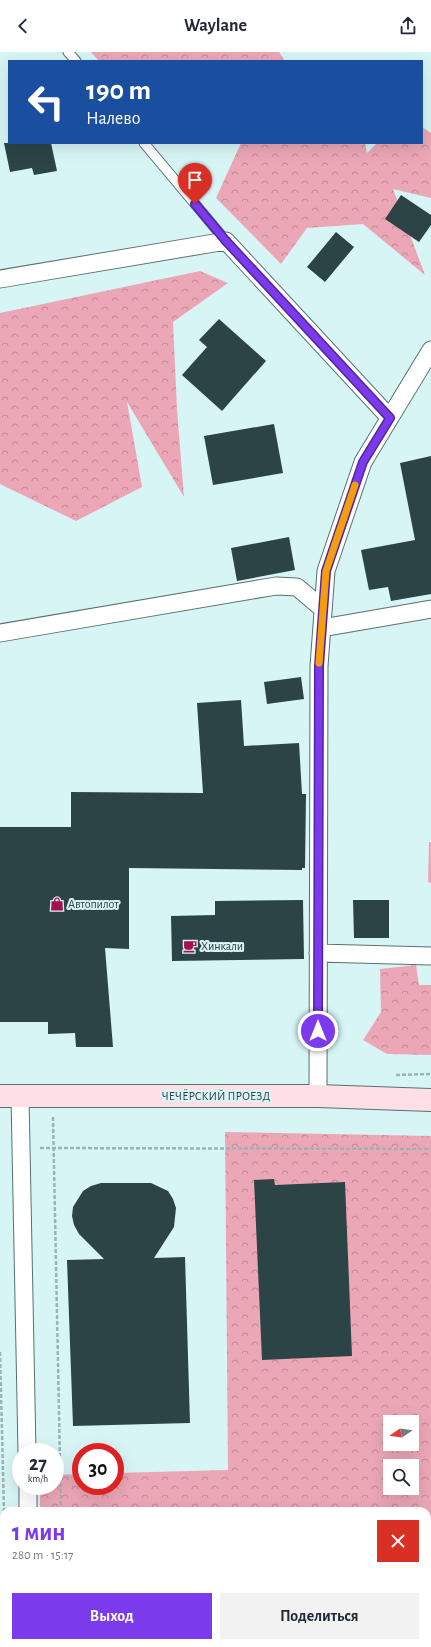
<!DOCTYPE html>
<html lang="ru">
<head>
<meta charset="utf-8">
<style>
  body { margin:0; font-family:"Alegreya Sans",sans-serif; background:#f2f2f3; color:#1f2937; height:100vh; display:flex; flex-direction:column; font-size:15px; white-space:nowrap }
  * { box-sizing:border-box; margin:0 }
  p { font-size:13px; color:#747a83 }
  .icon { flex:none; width:22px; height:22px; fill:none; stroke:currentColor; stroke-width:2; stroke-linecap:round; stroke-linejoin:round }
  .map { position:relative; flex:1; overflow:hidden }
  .panel { position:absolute; left:0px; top:1455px; width:431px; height:140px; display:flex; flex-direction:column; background:#fff; border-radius:12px 12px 0 0; box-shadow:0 4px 16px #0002 }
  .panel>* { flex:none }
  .banner { position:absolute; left:8px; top:8px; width:415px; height:84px; border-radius:0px; box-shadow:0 4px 16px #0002; background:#1a4fa0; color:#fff; overflow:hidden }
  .needle { width:26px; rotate:257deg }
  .fabs { position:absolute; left:383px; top:1363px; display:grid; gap:8px }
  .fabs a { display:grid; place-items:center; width:36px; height:36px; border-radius:0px; background:#fff; box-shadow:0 4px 16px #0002; font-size:20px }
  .speed { position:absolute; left:12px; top:1391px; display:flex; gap:8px; font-size:20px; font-weight:700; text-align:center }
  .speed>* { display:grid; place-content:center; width:52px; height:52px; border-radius:50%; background:#fff; box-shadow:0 4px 16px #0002; line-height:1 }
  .speed small { font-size:10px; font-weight:400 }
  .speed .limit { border:6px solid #d22; background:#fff; color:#111 }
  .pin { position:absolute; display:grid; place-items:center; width:34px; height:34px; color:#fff; margin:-41px -17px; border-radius:50% 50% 50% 0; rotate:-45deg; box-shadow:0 0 4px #0007 }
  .pin .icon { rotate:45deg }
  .me { position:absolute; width:44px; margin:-22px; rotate:0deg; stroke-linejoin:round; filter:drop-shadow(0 0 3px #0008) }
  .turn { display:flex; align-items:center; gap:14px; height:84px; padding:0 12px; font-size:18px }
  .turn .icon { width:52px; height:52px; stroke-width:2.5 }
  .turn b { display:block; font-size:28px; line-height:34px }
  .round { display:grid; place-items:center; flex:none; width:42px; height:42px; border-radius:0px; background:#f2f2f3 }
  .head { display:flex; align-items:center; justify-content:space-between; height:68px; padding:0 12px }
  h1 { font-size:24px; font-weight:700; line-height:30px; color:#7c3aed }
  .button { display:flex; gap:8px; margin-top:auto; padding:8px 12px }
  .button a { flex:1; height:46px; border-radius:0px; background:#7c3aed; color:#fff; font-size:16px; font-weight:700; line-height:46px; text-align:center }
  .button a+a { background:#f2f2f3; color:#1f2937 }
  header { display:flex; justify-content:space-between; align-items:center; height:52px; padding:0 12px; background:#fff; font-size:18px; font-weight:700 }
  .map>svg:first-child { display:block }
  .built { fill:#c4ebec }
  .forest { fill:url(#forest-crowns); fill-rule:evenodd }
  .building { fill:#2c4445 }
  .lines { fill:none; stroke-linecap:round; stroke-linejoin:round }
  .service-casing { stroke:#577171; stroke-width:11 }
  .minor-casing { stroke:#577171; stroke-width:19 }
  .secondary-casing { stroke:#577171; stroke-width:24 }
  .path { stroke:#9cb2b3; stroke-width:2.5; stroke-dasharray:4 2; stroke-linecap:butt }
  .service { stroke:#fff; stroke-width:9 }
  .minor { stroke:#fff; stroke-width:17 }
  .secondary { stroke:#fedfe6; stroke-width:22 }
  .route-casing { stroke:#51269a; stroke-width:10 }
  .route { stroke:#7c3aed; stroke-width:7 }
  .slow { stroke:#f59e0b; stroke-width:7 }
  .labels { text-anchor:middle; stroke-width:4; stroke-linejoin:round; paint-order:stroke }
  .poi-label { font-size:12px; fill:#333e3f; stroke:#d8f5f6; text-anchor:start }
  .street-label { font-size:12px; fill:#333e3f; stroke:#d8f5f6 }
</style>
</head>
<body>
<header><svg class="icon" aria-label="back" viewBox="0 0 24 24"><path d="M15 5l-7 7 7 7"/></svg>Waylane<svg class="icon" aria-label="share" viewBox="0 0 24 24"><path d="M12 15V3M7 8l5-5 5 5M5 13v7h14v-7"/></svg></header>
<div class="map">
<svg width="431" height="1595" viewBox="0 0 431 1595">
  <defs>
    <pattern id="forest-crowns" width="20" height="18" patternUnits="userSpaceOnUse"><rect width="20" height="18" fill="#eca7b6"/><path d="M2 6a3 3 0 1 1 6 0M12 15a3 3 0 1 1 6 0" fill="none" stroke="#c08995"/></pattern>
  </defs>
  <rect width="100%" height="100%" fill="#d8f5f6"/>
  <path class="built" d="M431 1568V1595H405V1591H427V1571Z"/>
  <path class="forest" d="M91 0H279L285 9H99Z
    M422 75 431 81V146L393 137 425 223 363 172 307 176 281 212 216 146 241 91H365L367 101 377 91H422Z
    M200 219 228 231 173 270 177 357 184 445 127 350 142 435 76 469 0 432V261Z
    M429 790H431V831L428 830Z
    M416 913 419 933H431V1003L387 1002 363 988 381 960 380 917Z
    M225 1080 431 1084V1547L427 1549V1459H40V1434H55V1423L81 1422V1434H115V1421L228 1418ZM390 1370H412V1392H390ZM390 1414H412V1436H390Z"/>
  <path class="building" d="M4 91H51L57 119 34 123 32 116 10 120Z
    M401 143 431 163V173L419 190 385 167Z
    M336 180 354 195 325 230 307 215Z
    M219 267 266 309 222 359 182 323 207 295 199 288Z
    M274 372 283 421 213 433 204 384Z
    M431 404V542L391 549 388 535 369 538 361 498 415 488 400 411Z
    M289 485 295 518 237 529 231 496Z
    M301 625 304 647 267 652 264 630Z
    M241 648 244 694 299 691 302 742H306L305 816H302V818L129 816V897L105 896 113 995H76L75 981 48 982V970H0V775H71V740L203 741 197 651Z
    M303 848 304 907 172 909 171 864 215 863V849Z
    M353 848H389V886H354Z
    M274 1127 275 1133 345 1130 352 1304 262 1308 254 1128Z
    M101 1131H151L168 1139 173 1147 176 1156 174 1175 154 1206 185 1205 190 1371 73 1374 67 1208 104 1207 79 1182 74 1173 72 1164 73 1155 83 1139 91 1134Z"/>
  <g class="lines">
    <g class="service-casing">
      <path id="service" d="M68 0 76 9
        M144 91 226 189
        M86 1591V1595
        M397 1591V1595
        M212 1595V1591"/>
    </g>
    <g class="minor-casing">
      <path id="minor" d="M0 227 226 189 390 366
        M322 576 431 557
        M0 581 276 534 297 535 323 557
        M318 901 431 904
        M20 1044 27 1400
        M318 1044 319 614 326 519 363 410 431 298
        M28 1434V1459
        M31 1591V1595"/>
    </g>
    <g class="secondary-casing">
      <path id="secondary" d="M0 1044H318L431 1048"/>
    </g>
    <path class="path" d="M396 1023 431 1022
      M53 1065 61 1459
      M40 1096 431 1097
      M0 1300 4 1459
      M427 1563 431 1561
      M8 1591V1595"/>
    <use href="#service" class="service"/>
    <use href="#minor" class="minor"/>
    <use href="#secondary" class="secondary"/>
  </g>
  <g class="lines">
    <g class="route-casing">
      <path id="route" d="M195 152 226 189 390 366 363 410 326 519 319 614 318 979"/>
    </g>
    <use href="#route" class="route"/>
    <path class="slow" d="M319 611 326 519 355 433"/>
  </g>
  <defs>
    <g id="shop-bare" transform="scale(1.08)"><path d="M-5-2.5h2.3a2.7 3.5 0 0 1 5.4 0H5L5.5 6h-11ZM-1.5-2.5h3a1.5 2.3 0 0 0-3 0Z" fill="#a4104e" stroke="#d8f5f6" stroke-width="2.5" paint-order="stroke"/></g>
    <g id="cafe-bare" transform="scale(1.08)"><path d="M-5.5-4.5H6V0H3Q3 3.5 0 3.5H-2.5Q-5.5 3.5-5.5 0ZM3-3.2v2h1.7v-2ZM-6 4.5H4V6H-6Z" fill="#a4104e" stroke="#d8f5f6" stroke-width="2.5" paint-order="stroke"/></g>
  </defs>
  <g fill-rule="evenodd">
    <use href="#shop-bare" x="57" y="852"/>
    <use href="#cafe-bare" x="190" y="894"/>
  </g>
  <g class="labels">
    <g class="poi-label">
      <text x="68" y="856">Автопилот</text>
      <text x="201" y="898">Хинкали</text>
    </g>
    <g class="street-label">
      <text x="216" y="1048">ЧЕЧЁРСКИЙ ПРОЕЗД</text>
    </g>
  </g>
</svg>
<div class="fabs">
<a><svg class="needle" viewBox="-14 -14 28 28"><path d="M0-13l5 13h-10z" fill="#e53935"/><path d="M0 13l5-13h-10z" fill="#747a83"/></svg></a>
<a><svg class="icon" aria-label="search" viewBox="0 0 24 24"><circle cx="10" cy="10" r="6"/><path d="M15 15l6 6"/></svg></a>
</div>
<div class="speed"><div>27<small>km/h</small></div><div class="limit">30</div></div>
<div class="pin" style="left:195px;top:152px;background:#d93025"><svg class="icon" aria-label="arrive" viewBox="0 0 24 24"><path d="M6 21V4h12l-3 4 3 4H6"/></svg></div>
<svg class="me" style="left:318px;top:979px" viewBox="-20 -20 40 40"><circle r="17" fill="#7c3aed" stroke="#fff" stroke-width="3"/><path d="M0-11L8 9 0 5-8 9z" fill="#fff"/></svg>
<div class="banner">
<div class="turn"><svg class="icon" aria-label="left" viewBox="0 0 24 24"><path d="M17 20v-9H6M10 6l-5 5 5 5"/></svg><div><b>190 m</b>Налево</div></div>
</div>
<section class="panel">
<div class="head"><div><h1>1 мин</h1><p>280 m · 15:17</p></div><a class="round" style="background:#d93025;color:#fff"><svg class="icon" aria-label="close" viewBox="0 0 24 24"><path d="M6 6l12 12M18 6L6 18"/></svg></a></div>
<div class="button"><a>Выход</a><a>Поделиться</a></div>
</section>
</div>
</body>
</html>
